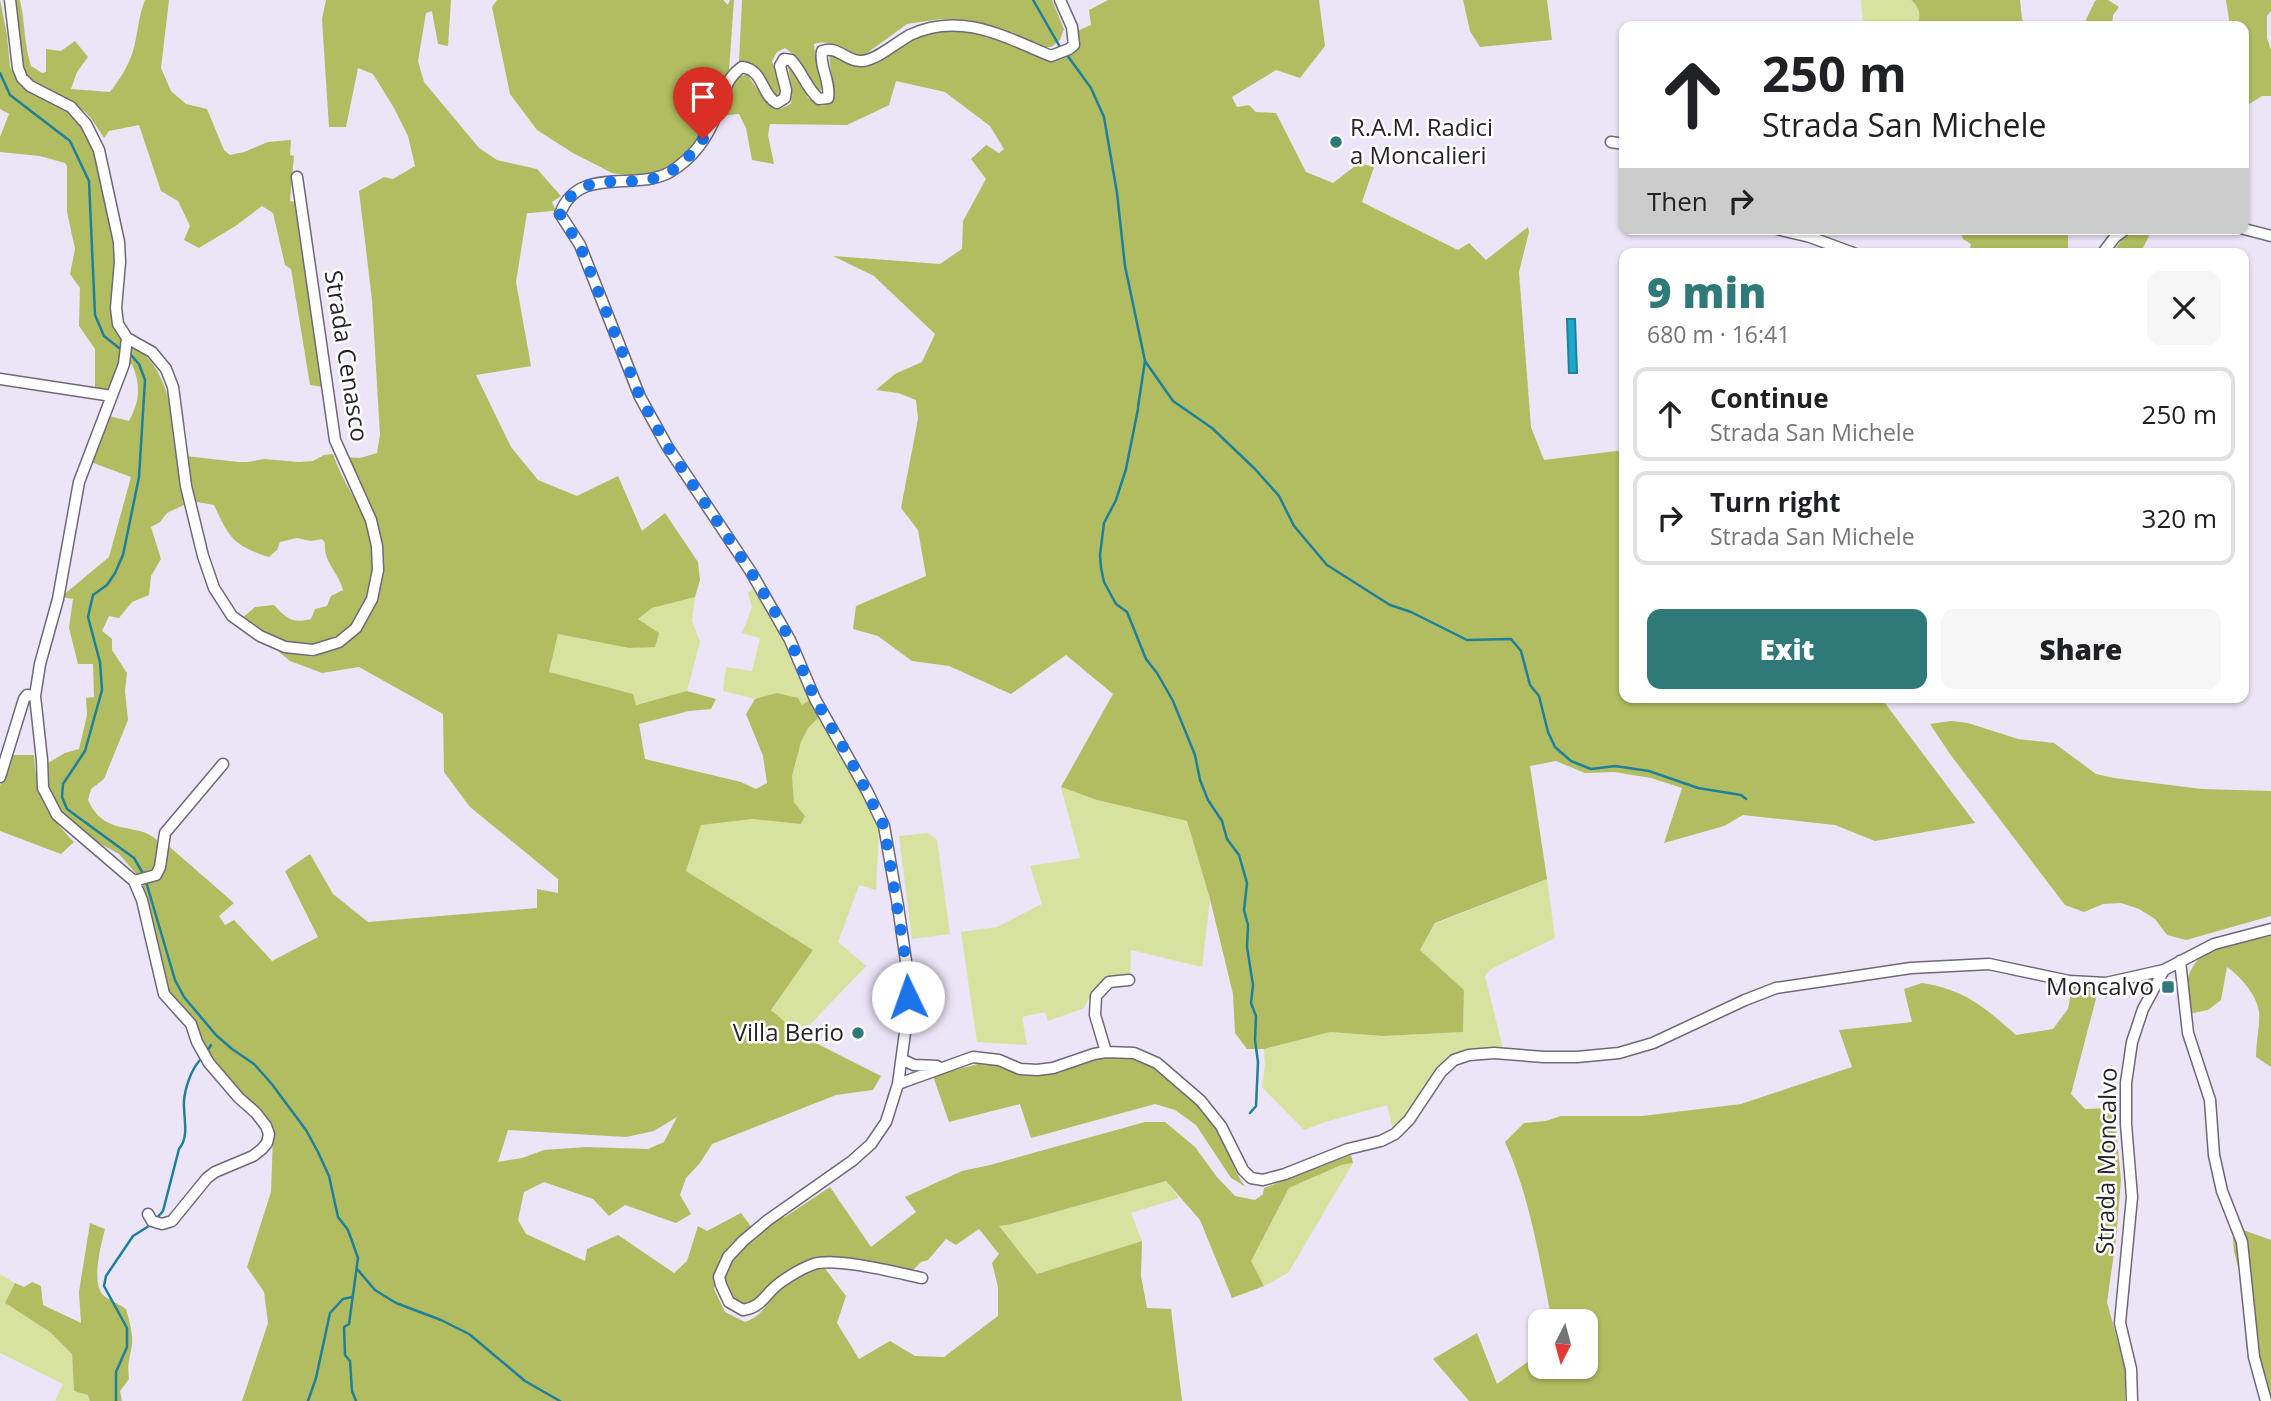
<!DOCTYPE html>
<html lang="en">
<head>
<meta charset="utf-8">
<style>
  body { margin:0; font-family:"Open Sans",sans-serif; background:#f6f6f6; color:#202124; height:100vh; display:flex; flex-direction:column; font-size:26px; white-space:nowrap }
  * { box-sizing:border-box; margin:0 }
  p { font-size:23px; color:#757577 }
  .icon { flex:none; width:38px; height:38px; fill:none; stroke:currentColor; stroke-width:2; stroke-linecap:round; stroke-linejoin:round }
  .map { position:relative; flex:1; overflow:hidden }
  .side { position:absolute; left:1619px; top:248px; width:630px; height:455px; display:flex; flex-direction:column; background:#fff; border-radius:14px; box-shadow:0 2px 5px #0004 }
  .side>* { flex:none }
  .hud { position:absolute; left:1619px; top:21px; width:630px; height:214px; border-radius:14px; box-shadow:0 2px 5px #0004; background:#fff; color:#202124; overflow:hidden }
  .needle { width:46px; rotate:186deg }
  .buttons { position:absolute; left:1528px; top:1309px; display:grid; gap:14px }
  .buttons a { display:grid; place-items:center; width:70px; height:70px; border-radius:14px; background:#fff; box-shadow:0 2px 5px #0004; font-size:35px }
  .pin { position:absolute; display:grid; place-items:center; width:60px; height:60px; color:#fff; margin:-72px -30px; border-radius:50% 50% 50% 0; rotate:-45deg; box-shadow:0 0 7px #0007 }
  .pin .icon { rotate:45deg }
  .me { position:absolute; width:77px; margin:-38px; rotate:357deg; stroke-linejoin:round; filter:drop-shadow(0 0 5px #0008) }
  .turn { display:flex; align-items:center; gap:24px; height:147px; padding:0 28px; font-size:32px }
  .turn .icon { width:91px; height:91px; stroke-width:2.5 }
  .turn b { display:block; font-size:49px; line-height:60px }
  .then { display:flex; align-items:center; height:66px; padding:0 28px; background:#0003; gap:14px; font-size:26px }
  .round { display:grid; place-items:center; flex:none; width:74px; height:74px; border-radius:14px; background:#f6f6f6 }
  .headline { display:flex; align-items:center; justify-content:space-between; height:119px; padding:0 28px }
  h1 { font-size:42px; font-weight:800; line-height:52px; color:#2f7978 }
  .primary-button { display:flex; gap:14px; margin-top:auto; padding:14px 28px }
  .primary-button a { flex:1; height:80px; border-radius:14px; background:#2f7978; color:#fff; font-size:28px; font-weight:800; line-height:80px; text-align:center }
  .primary-button a+a { background:#f6f6f6; color:#202124 }
  ul { padding:0; list-style:none }
  li { display:flex; align-items:center; gap:21px; height:94px; margin:0 14px 10px; padding:0 14px; border:4px solid #e0e0e0; border-radius:14px }
  li div { flex:1 }
  li b { display:block; font-size:26px }
  li em { font-style:normal }
  .map>svg:first-child { display:block }
  .green { fill:#d7e29e }
  .forest { fill:#b1bd60; fill-rule:evenodd }
  .water { fill:#1ba8cb; stroke:#1e809b; stroke-width:2 }
  .lines { fill:none; stroke-linecap:round; stroke-linejoin:round }
  .stream { stroke:#1e809b; stroke-width:2.5 }
  .street-casing { stroke:#6e6878; stroke-width:13 }
  .street { stroke:#fff; stroke-width:10 }
  .route { stroke:#1a73e8; stroke-width:12; stroke-dasharray:0 21.6 }
  .poi-dot { fill:#2f7978; stroke:#fff; stroke-width:2.5 }
  .labels { text-anchor:middle; stroke-width:5; stroke-linejoin:round; paint-order:stroke }
  .poi-label { font-size:24px; fill:#26242a; stroke:#fff; text-anchor:end }
  .street-label { font-size:24px; fill:#26242a; stroke:#fff }
</style>
</head>
<body>
<div class="map">
<svg width="2271" height="1401" viewBox="0 0 2271 1401">
  <rect width="100%" height="100%" fill="#ece4f7"/>
  <path class="green" d="M1861 0H1911C1919 7 1921 13 1918 24L1910 26H1863Z
    M754 589 786 645 810 700 802 705 778 693 755 699 723 691 726 667 752 671 760 638 742 633 752 607 748 592Z
    M695 597 692 621 700 642 687 691 635 705 549 672 558 634 629 648 638 619 652 608Z
    M820 716 846 760 879 830 876 890 859 885 838 942 866 966 800 1035 771 1010 813 950 686 871 701 825 752 819 802 824 805 816 794 802 792 776 801 742 808 728Z
    M1061 787 1098 800 1187 821 1210 899 1202 967 1131 950 1130 977C1102 975 1096 985 1084 1008L1048 1021 1045 1012 1022 1017 1027 1045 977 1042 961 932 997 927 1042 904 1030 866 1080 858Z
    M928 833 937 840 950 934 912 939 899 836Z
    M1547 879 1555 938 1491 969 1485 976 1503 1049C1493 1049 1481 1047 1471 1049 1430 1059 1421 1103 1393 1130L1387 1105 1325 1122 1304 1130 1262 1087 1265 1065 1264 1049 1330 1032 1383 1036 1463 1032 1464 990 1420 950 1435 924Z
    M1353 1163 1288 1273 1264 1286 1250 1262 1289 1188 1341 1165Z
    M1166 1181 1179 1198 1131 1213 1142 1241 1037 1274 998 1225 1012 1224Z
    M0 1274 15 1283 5 1303 50 1332 72 1354 74 1390 88 1395 90 1401H55L63 1384 0 1353Z"/>
  <path class="forest" d="M0 0 7 35 10 67 17 80 36 95 68 110 84 127 95 149 116 242 123 338C131 344 141 350 148 358 176 388 180 464 186 504L167 513 160 522 151 527 161 559 151 576 149 595 132 602 119 618 109 616 102 631 112 639V650L127 673 125 691 128 720 104 779 91 789 88 800C106 840 139 819 160 843L154 873 138 876 119 854 93 840 61 814 47 787 46 764 65 753 79 749 87 715 86 698 94 697 93 664H78L69 628 73 599 61 597 109 557 131 477 91 462 109 416 129 421C140 400 141 386 132 364L119 362 110 389 95 388V349L79 326 80 288 70 274 75 249 67 212V166L65 163 40 156 0 152V137L9 114 0 109Z
    M13 0H20C25 22 24 44 31 66L42 73 46 72V49L61 51 75 41 88 57 77 72 71 89 110 92C120 79 128 67 133 51 138 34 138 17 145 0H169L161 68 171 91 186 104 207 109 224 150 230 155 244 152 268 142 291 140 290 155 294 156 290 201 295 202 324 387 310 385 291 269 285 265 273 213 262 206 237 225 199 248 184 240 190 226 178 201 161 191 139 125 109 131 104 138C98 129 92 118 84 111 68 99 34 89 25 71 14 50 15 23 13 0Z
    M326 0H451L448 46 438 44 432 11 426 13 418 61 424 82 479 148 497 160 537 169 561 196 552 202 556 211C545 211 537 213 527 213L516 282 531 366 476 375 511 447 538 480 577 496 618 476 642 531 665 513 698 562 700 580 695 597 652 608 638 619 659 633 655 647 629 648 558 634 549 672 633 694 636 705 687 691 716 699 711 709 689 711 639 724 645 759 741 782 756 789 767 783 763 756 746 714 755 699 777 693 798 698 802 705 810 700 820 716 808 728 801 742 792 776 794 802 805 816 801 824 752 819 701 825 686 871 813 950 771 1010 800 1035 881 1076 873 1090 836 1095 712 1144 700 1163 686 1178 680 1195 691 1214 676 1223 625 1205 609 1216 593 1199 544 1182 524 1192 518 1220 526 1234 585 1261 587 1249 618 1235 674 1273 687 1261 698 1226 707 1231 741 1213 752 1228 720 1258 714 1289 725 1312 745 1322C763 1316 765 1304 778 1292 791 1280 807 1272 823 1266L846 1296 837 1323 859 1359 890 1341 915 1356 944 1357 998 1316V1287L992 1263 999 1254 979 1229 956 1245 946 1239 928 1260 921 1262 912 1271 823 1259 754 1304 744 1307 731 1301 722 1278 728 1261 780 1214 785 1217 830 1187 871 1247 916 1212 905 1197 962 1171 990 1165 1145 1122H1165L1195 1147 1217 1177 1235 1196 1255 1200 1263 1194 1264 1188 1351 1155 1353 1163 1341 1165 1289 1188 1251 1261 1264 1286 1232 1298 1200 1220 1166 1181 1012 1224 999 1226 1037 1274 1142 1241 1141 1276 1147 1308 1171 1309 1182 1401H242L268 1323 264 1292 247 1267 271 1192 273 1137 208 1057 167 989 145 901 143 884 158 877 164 842 234 903 219 916 225 925 234 920 272 961 318 937 285 871 310 854 333 894 368 922 537 908V889L558 893V879L470 807 444 772 443 714 359 667 322 673 290 661 278 651 313 657 342 645 359 632 380 544 345 457 360 458 377 453 380 435 372 300 359 191 384 177 393 179 415 166 408 136 394 108 373 74 358 68 346 127H329L322 19ZM677 1117 664 1142 648 1149 586 1147 544 1150 522 1158 498 1162 508 1130 626 1137 654 1131Z
    M497 0H723L728 5 730 0H734L729 70 723 80 713 112 700 136 685 156 655 173 635 176 612 173 573 153 537 130 510 94 492 7Z
    M742 0H1052L1064 29 1060 40 1051 47H1042L1008 33 968 20 941 19 907 24 863 56C844 52 835 38 814 44 815 60 821 73 822 89L819 92 794 55 785 48 777 52 772 61 778 78 780 94 776 97C759 84 767 66 739 62Z
    M1108 0H1319L1325 46 1300 78 1276 70 1232 97 1237 107 1249 105 1256 112 1276 113 1306 172 1333 183 1359 163 1374 167 1362 202 1458 250 1469 243 1486 260 1528 227 1529 232 1519 272 1531 427 1544 460 1624 450V698H1881L1975 823 1875 841 1835 825 1743 815 1724 826 1664 843 1682 788 1651 778 1614 772 1585 773 1556 761 1530 766 1547 879 1435 923 1420 950 1464 990 1463 1032 1383 1036 1330 1032 1264 1049H1247L1235 1033 1233 994 1210 899 1187 821 1097 800 1061 787 1113 694 1066 655 1011 694 949 666 912 661 878 636 853 629 856 606 926 576 918 530 901 508 918 419 916 400 898 393 876 390 895 374 922 362 935 334 874 276 833 256 940 264 962 249 963 221 986 179 971 159 986 145 999 153 1004 149 990 126 945 92 896 81 889 105 847 125 770 124 768 135 774 164 752 160 746 128 739 114 720 116C726 97 726 80 747 74L767 103 780 109 791 104 792 91 788 65H790L800 79 808 98 822 106 834 98C835 82 828 67 830 53L846 62 863 66 876 62 914 38 942 29 960 28 1004 40 1026 51 1041 55 1067 46 1071 30 1077 31 1091 25 1089 10Z
    M1463 0H1547L1552 40 1480 47 1470 31Z
    M1911 0H2020L2022 19 2026 26H1910L1918 24C1921 13 1919 7 1911 0Z
    M2097 0H2108L2119 7 2113 15 2112 26H2083L2095 1Z
    M2226 0H2271V11L2267 16V38L2271 50V96H2262L2246 106H2244V26H2230Z
    M1960 229H2068V254H1935L1969 252 1971 244 1963 239Z
    M2134 229H2147L2149 236 2140 254H2104L2113 252 2123 238Z
    M333 454C343 485 368 514 374 546 377 564 373 588 365 604 335 663 288 651 241 619L255 607 274 605C286 618 292 624 311 619L315 609 327 606 331 596 343 590C339 573 323 562 325 543L322 539 311 541 297 538 280 542 277 550 269 557C234 546 229 538 214 505L192 501 186 456 238 462H248L264 459 299 462 313 461 324 455Z
    M1951 721 1968 723 2018 739 2054 743 2096 774 2114 778 2202 789 2271 791V916L2186 940 2167 935 2155 919 2139 909 2121 903 2103 904 2084 912 2065 905 1950 754 1930 724Z
    M9 755H34C37 800 43 809 74 842L61 854 0 831V786Z
    M2271 936V1067L2256 1057C2256 1043 2260 1026 2259 1012 2257 995 2240 976 2227 967L2221 1000 2208 1010 2188 1014C2187 1000 2184 983 2191 970 2203 944 2246 941 2271 936Z
    M1922 983C1966 990 1984 1007 2016 1035L2053 1029 2068 1009 2072 987 2098 991 2071 1094 2085 1109 2114 1108 2121 1180 2116 1239 2107 1302 2125 1368V1401H1469L1433 1359 1477 1333 1497 1384 1540 1353V1367H1586V1321H1552C1540 1263 1530 1196 1505 1142L1524 1123 1546 1121 1561 1116H1642L1741 1104 1852 1067 1839 1030 1912 1022 1904 989Z
    M1109 1057C1124 1057 1138 1057 1151 1065 1163 1072 1210 1116 1218 1128 1230 1147 1231 1170 1246 1187L1231 1178 1196 1125 1175 1110 1155 1104 1031 1138 1020 1104 949 1122 933 1076 978 1064 996 1065 1022 1075 1059 1073 1091 1060Z
    M90 1223 105 1229C101 1245 91 1281 103 1295 108 1300 120 1304 126 1309 129 1320 133 1333 132 1344 130 1359 127 1362 129 1379L120 1391 122 1401H90L88 1395 74 1391 72 1354 50 1332 5 1303 15 1283 24 1287 32 1282 41 1286 43 1305 81 1323 79 1292Z
    M2232 1226 2271 1240V1401L2234 1251Z"/>
  <path class="water" d="M1567 319H1575L1577 373H1569Z"/>
  <g class="lines">
    <path class="stream" d="M1033 0 1060 47
      M1067 55 1091 88 1104 117 1117 193 1125 266 1145 361 1138 407
      M0 73 10 95 70 141 89 181 95 315 104 336 119 348
      M131 355 139 364 145 380 139 477 123 555 115 573 107 585 93 595 88 617 100 662 102 690 85 751 63 784 62 797 67 809 134 858 144 875
      M1145 361 1173 401 1212 428 1255 469 1279 496 1294 526 1327 565 1390 605 1411 612 1467 640 1511 639 1521 651 1530 685 1539 696 1548 732 1555 747 1571 761 1591 769 1615 766 1649 771 1698 788 1741 795 1746 799
      M1138 409 1126 469 1116 500 1104 523 1100 555 1101 568 1104 582 1116 604 1127 612 1146 659 1157 673 1173 701 1195 755 1200 780 1208 800 1222 821 1227 839 1239 855 1247 883 1244 910 1248 925 1247 947 1253 985 1251 1003 1256 1016 1255 1040 1258 1062 1256 1106 1250 1113
      M147 885 175 980 184 997 216 1035 232 1049 254 1064 271 1083 306 1130 318 1152 329 1176 338 1217 348 1230 358 1258 349 1324 344 1327 345 1355 350 1361 352 1391 356 1401
      M208 1050 211 1045
      M156 1219 163 1211 179 1149C190 1136 183 1117 184 1101 185 1088 191 1070 200 1060
      M357 1269 375 1290 396 1303 441 1320 469 1334 525 1381 560 1401
      M116 1401V1372L127 1347V1328L104 1286 106 1276 133 1236 149 1226
      M308 1401 316 1378 330 1313 343 1299 352 1297"/>
    <g class="street-casing">
      <path id="street" d="M10 0 18 68 22 78 30 86 71 107 86 124 99 150 119 242 120 262 116 308 118 324 127 338 152 352 166 369 173 387 186 486 203 556 214 588 232 616 260 636 285 647 313 650 339 642 356 628 372 599 378 570 377 546 371 520 335 440 297 177
        M1611 142 1624 144
        M1777 229 1810 237 1856 254
        M2244 229 2271 236
        M2102 254 2115 237 2126 229
        M127 338 124 364 79 482 58 599 40 664 35 696 42 760 43 788 57 815 134 881 142 900 164 994 191 1024 197 1042 209 1063 239 1098 256 1113 266 1126 269 1134 267 1143 262 1149 253 1156 215 1172 207 1178 172 1221 162 1224 152 1221 148 1214
        M0 379 112 396
        M0 777 24 699 27 695 35 696
        M134 881 156 875 160 867 165 833 223 764
        M2180 961 2188 1033 2210 1100 2214 1155 2222 1191 2242 1242 2254 1357 2266 1401
        M1106 1052 1095 1015 1096 996 1109 982 1129 980
        M903 1060 914 1065 937 1066
        M898 1084 973 1057 999 1060 1020 1069 1037 1070 1053 1068 1094 1054 1106 1052 1134 1053 1157 1063 1201 1101 1221 1126 1243 1170 1251 1178 1263 1180 1285 1174 1348 1149 1381 1141 1395 1134 1409 1120 1441 1072 1454 1060 1469 1055 1494 1053 1544 1057H1577L1619 1053 1653 1043 1745 1000 1776 988 1911 968 1989 964 2069 981 2106 983 2164 970 2214 944 2271 929
        M922 1278C898 1273 836 1257 814 1264 802 1268 791 1275 781 1282 765 1293 763 1307 743 1310L729 1302 721 1285 719 1277 728 1257 743 1241 768 1220 852 1161 871 1144 886 1122 898 1084 907 1018 908 975 898 906 884 826 867 791 815 699 790 640 751 572 667 446 640 397 580 245 560 214C578 164 636 192 670 172 692 159 708 137 717 113 726 93 723 81 742 67 764 70 761 95 777 103L785 98 786 90 780 66 784 59 791 60C803 73 806 88 819 99L828 98C831 81 819 67 822 51 838 45 846 62 862 61 877 60 897 42 910 35 960 11 1005 37 1051 56L1069 49 1074 45 1072 27 1060 0
        M2132 1401 2131 1369 2120 1323 2132 1197 2126 1124V1083L2132 1042 2143 1009 2164 970"/>
    </g>
    <use href="#street" class="street"/>
  </g>
  <g class="lines">
    <path class="route" d="M703 139C690 156 679 170 658 177 624 189 578 167 560 214L580 246 640 397 667 446 751 572 778 617 790 640 815 699 850 759 884 826 908 975V997"/>
  </g>
  <g class="poi-dot">
    <circle cx="1336" cy="142" r="7"/>
    <rect x="2161" y="980" width="14" height="14" rx="3.5"/>
    <circle cx="858" cy="1033" r="7"/>
  </g>
  <g class="labels">
    <g class="poi-label">
      <text x="1350" y="136" text-anchor="start">R.A.M. Radici<tspan x="1350" dy="28">a Moncalieri</tspan></text>
      <text x="2154" y="995">Moncalvo</text>
      <text x="844" y="1041">Villa Berio</text>
    </g>
    <g class="street-label">
      <text transform="translate(346 356) rotate(81)" y="8">Strada Cenasco</text>
      <text transform="translate(2107 1161) rotate(-89)" y="8">Strada Moncalvo</text>
    </g>
  </g>
</svg>
<div class="buttons">
<a><svg class="needle" viewBox="-14 -14 28 28"><path d="M0-13l5 13h-10z" fill="#e53935"/><path d="M0 13l5-13h-10z" fill="#757577"/></svg></a>
</div>
<div class="pin" style="left:703px;top:139px;background:#d93025"><svg class="icon" aria-label="arrive" viewBox="0 0 24 24"><path d="M6 21V4h12l-3 4 3 4H6"/></svg></div>
<svg class="me" style="left:908px;top:997px" viewBox="-20 -20 40 40"><circle r="19" fill="#fff"/><path d="M0-13L10 11 0 6-10 11z" fill="#1a73e8"/></svg>
<div class="hud">
<div class="turn"><svg class="icon" aria-label="ahead" viewBox="0 0 24 24"><path d="M12 20V5M6 11l6-6 6 6"/></svg><div><b>250 m</b>Strada San Michele</div></div>
<div class="then">Then<svg class="icon" aria-label="right" viewBox="0 0 24 24"><path d="M7 20v-9h11M14 6l5 5-5 5"/></svg></div>
</div>
<section class="side">
<div class="headline"><div><h1>9 min</h1><p>680 m · 16:41</p></div><a class="round"><svg class="icon" aria-label="close" viewBox="0 0 24 24"><path d="M6 6l12 12M18 6L6 18"/></svg></a></div>
<ul>
<li><svg class="icon" aria-label="ahead" viewBox="0 0 24 24"><path d="M12 20V5M6 11l6-6 6 6"/></svg><div><b>Continue</b><p>Strada San Michele</p></div><em>250 m</em></li>
<li><svg class="icon" aria-label="right" viewBox="0 0 24 24"><path d="M7 20v-9h11M14 6l5 5-5 5"/></svg><div><b>Turn right</b><p>Strada San Michele</p></div><em>320 m</em></li>
</ul>
<div class="primary-button"><a>Exit</a><a>Share</a></div>
</section>
</div>
</body>
</html>
